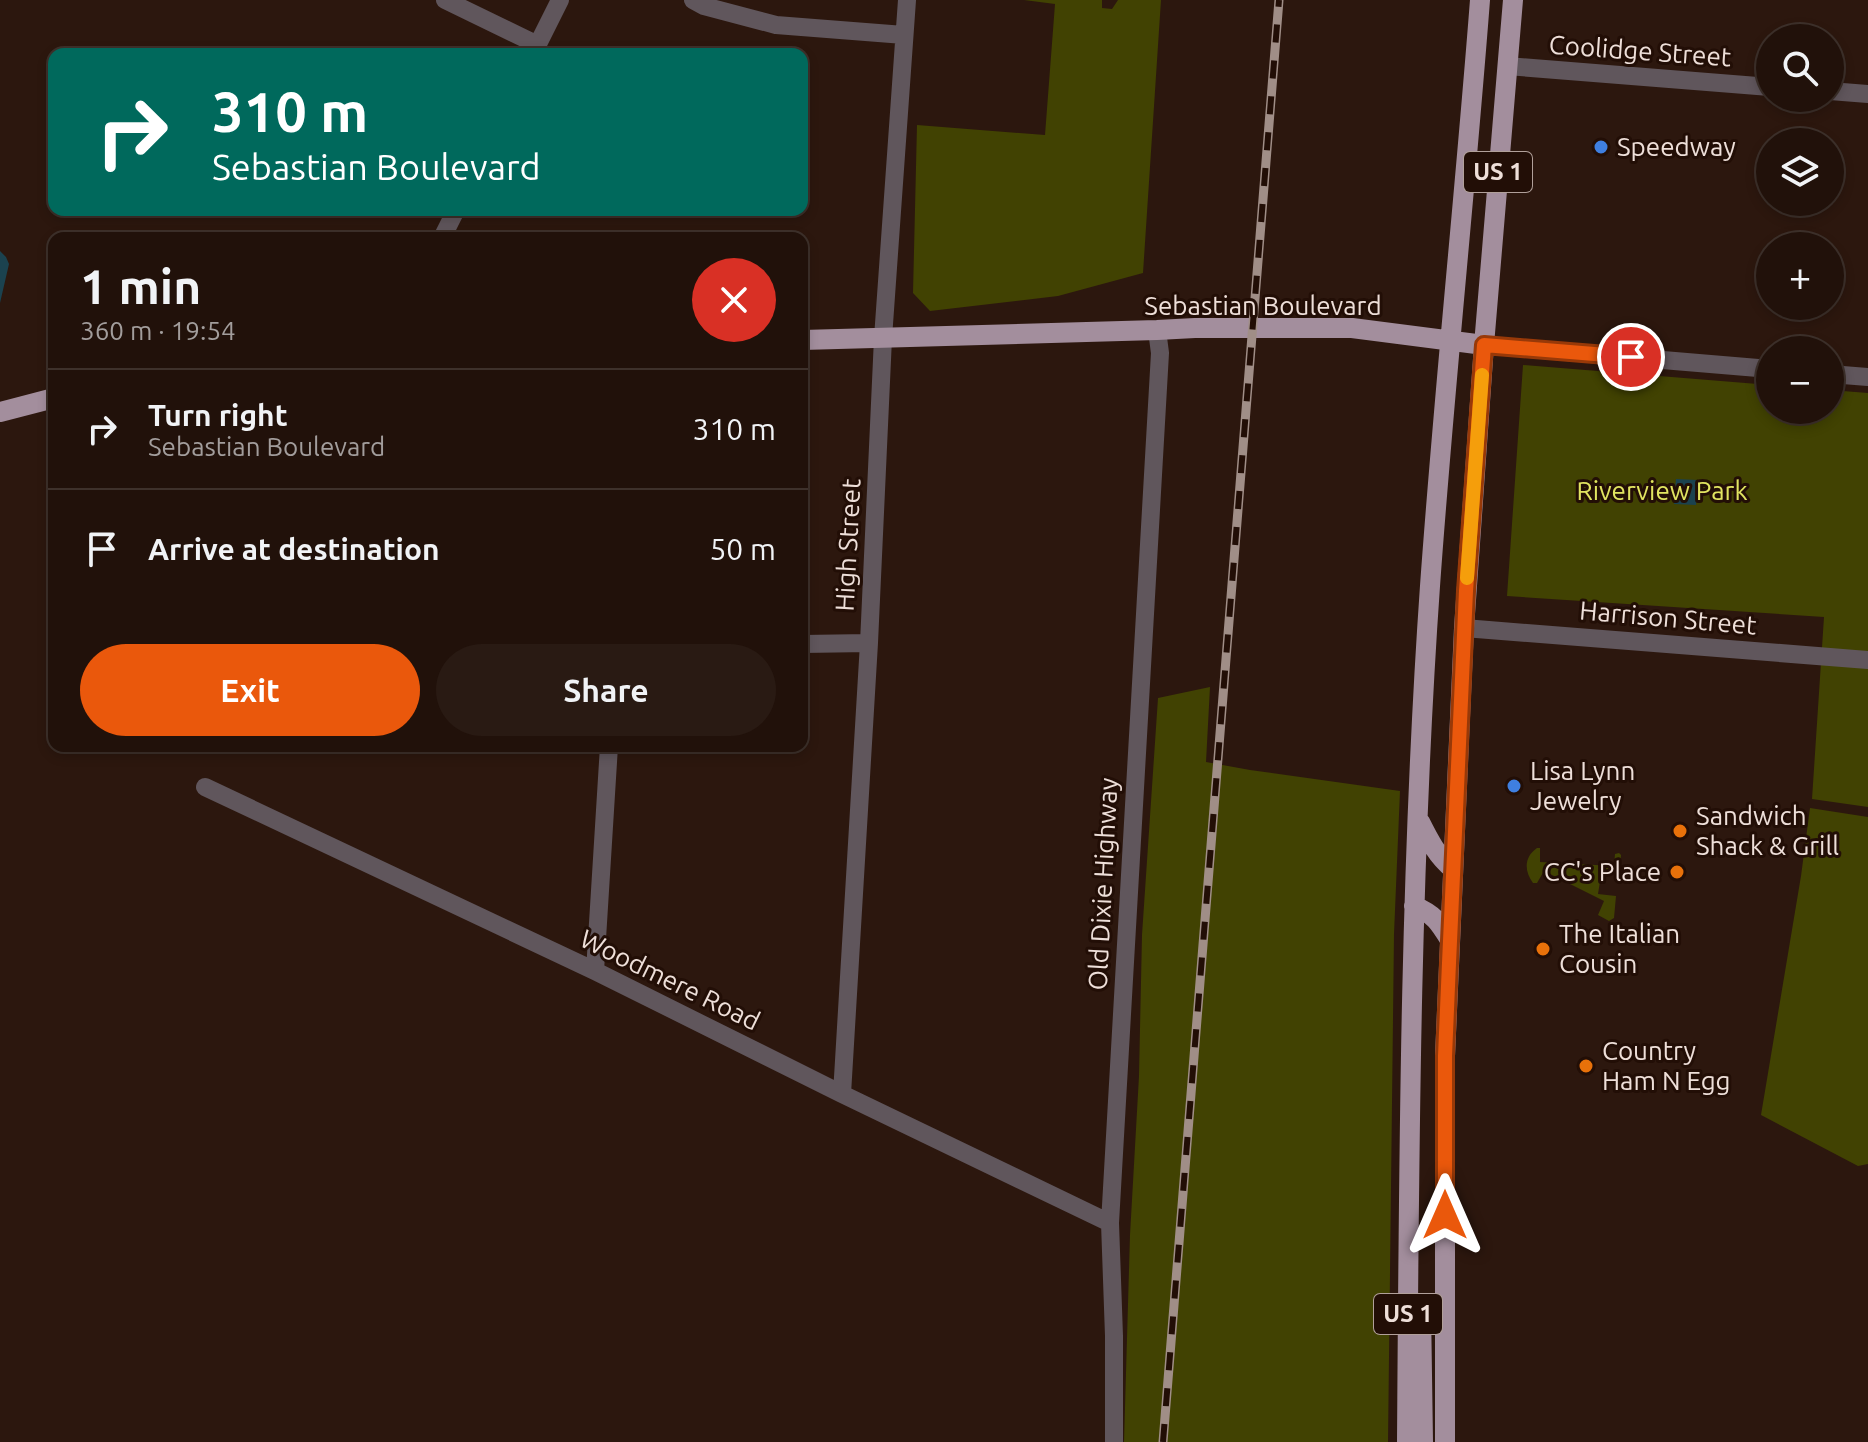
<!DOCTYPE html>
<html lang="en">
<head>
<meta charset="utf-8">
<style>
  body { margin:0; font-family:Ubuntu,sans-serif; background:#291a13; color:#f1f3f6; height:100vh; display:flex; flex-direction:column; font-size:30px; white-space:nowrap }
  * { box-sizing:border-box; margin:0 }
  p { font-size:26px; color:#a29d9c }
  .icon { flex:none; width:44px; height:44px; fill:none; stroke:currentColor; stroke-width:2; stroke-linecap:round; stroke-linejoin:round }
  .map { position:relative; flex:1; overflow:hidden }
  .side { position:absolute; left:48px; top:232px; width:760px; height:520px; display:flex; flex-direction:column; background:#21110a; border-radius:16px; box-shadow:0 4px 12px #0003,0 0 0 2px #3e312b }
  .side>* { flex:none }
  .banner { position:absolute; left:48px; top:48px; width:760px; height:168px; border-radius:16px; box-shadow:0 4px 12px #0003,0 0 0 2px #3e312b; background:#00695c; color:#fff; overflow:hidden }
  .fabs { position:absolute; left:1756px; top:24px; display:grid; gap:16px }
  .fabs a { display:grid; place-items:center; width:88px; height:88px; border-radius:50%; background:#21110a; box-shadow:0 4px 12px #0003,0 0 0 2px #3e312b; font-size:40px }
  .pin { position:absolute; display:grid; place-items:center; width:68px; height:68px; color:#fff; margin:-34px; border:4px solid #fff; border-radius:50%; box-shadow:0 2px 8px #0007 }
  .me { position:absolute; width:88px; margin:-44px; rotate:0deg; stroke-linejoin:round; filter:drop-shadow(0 0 6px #0008) }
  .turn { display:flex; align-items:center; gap:28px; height:168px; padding:0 32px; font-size:36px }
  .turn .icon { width:104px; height:104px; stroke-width:2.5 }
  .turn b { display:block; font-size:56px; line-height:68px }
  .round { display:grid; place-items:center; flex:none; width:84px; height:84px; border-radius:42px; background:#291a13 }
  .headline { display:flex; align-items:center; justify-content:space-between; height:136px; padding:0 32px }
  h1 { font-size:48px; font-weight:700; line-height:60px }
  .action { display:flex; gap:16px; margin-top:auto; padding:16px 32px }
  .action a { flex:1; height:92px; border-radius:48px; background:#ea580c; color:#fff; font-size:32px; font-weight:700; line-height:92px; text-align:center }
  .action a+a { background:#291a13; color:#f1f3f6 }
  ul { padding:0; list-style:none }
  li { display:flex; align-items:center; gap:24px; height:120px; padding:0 32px; border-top:2px solid #3e312b }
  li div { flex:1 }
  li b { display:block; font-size:30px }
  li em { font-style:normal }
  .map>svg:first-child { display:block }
  .green { fill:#414202 }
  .water { fill:#1b424f }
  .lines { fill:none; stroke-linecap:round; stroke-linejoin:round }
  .minor { stroke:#60565c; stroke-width:18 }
  .major { stroke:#a38e9d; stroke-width:20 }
  .rail-casing { stroke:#a08e87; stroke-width:9 }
  .rail { stroke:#220e06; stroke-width:6; stroke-dasharray:18; stroke-linecap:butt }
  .route-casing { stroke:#983908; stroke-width:20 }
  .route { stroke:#ea580c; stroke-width:14 }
  .slow { stroke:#f59e0b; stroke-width:14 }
  .shop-dot { fill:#3f7fe0; stroke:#220e06; stroke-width:3 }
  .food-dot { fill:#e8710a; stroke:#220e06; stroke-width:3 }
  .labels { text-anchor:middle; stroke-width:6; stroke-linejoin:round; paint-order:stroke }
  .shield { fill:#220e06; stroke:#b1a09a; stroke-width:2 }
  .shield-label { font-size:24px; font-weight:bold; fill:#eedfd9 }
  .street-label { font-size:26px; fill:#eedfd9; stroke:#220e06 }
  .poi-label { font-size:26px; fill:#eedfd9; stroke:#220e06; text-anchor:start }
  .park-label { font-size:26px; fill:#e1e461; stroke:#220e06 }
</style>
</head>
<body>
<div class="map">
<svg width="1868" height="1442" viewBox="0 0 1868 1442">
  <rect width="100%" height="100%" fill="#2c170e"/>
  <path class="green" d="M1024 0H1102V8L1112 9 1118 0H1161L1143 273 1058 296 930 311 913 293 917 125 1045 135 1055 4Z
    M1523 365 1770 385V410H1830V390L1868 393V807L1812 799 1824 617 1507 596Z
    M1210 687 1206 762 1250 770 1400 791 1394 934 1388 1442H1124L1130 1235 1139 1076 1142 935 1158 698Z
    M1810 808 1868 817V1164L1858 1166 1761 1115 1801 876Z
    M1537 848H1540V862L1614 866 1615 854 1619 853 1621 855 1620 871 1602 869 1598 894 1616 896 1614 918 1609 921 1598 915 1604 901 1544 871 1537 883H1533C1524 871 1524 857 1537 848Z"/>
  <path class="water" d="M0 251 6 257 9 264 0 303Z
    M1676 479 1698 480 1696 505 1674 504Z"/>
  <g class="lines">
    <path class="minor" d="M445 0 538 45
      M693 0 704 6 776 25 904 35
      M533 54 560 0
      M1507 66 1770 87
      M1830 91 1868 94
      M442 238 456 210
      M1484 345 1770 369
      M1830 374 1868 377
      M1464 628 1868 660
      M802 644 869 643
      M205 787 595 971 842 1094 1110 1223
      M595 971 609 746
      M842 1094 869 643 883 338 907 0
      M1114 1442V1336L1110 1223 1160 353 1157 330"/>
    <path class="major" d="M802 340 1157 330 1195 328H1352L1484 345
      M0 412 54 398
      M1420 822C1429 840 1437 856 1453 869
      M1414 906C1434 914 1439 922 1450 940
      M1421 1308 1423 1442
      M1407 1442C1409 1157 1410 871 1430 586 1444 390 1465 195 1480 0
      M1445 1442V1056L1464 628 1484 345 1513 0"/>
    <g class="rail-casing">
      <path id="rail" d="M1163 1442 1279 0"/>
    </g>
    <use href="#rail" class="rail"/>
  </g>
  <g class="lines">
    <g class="route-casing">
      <path id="route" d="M1445 1215V1056L1449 963 1466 591 1484 345 1631 357"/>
    </g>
    <use href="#route" class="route"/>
    <path class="slow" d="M1467 578 1482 375"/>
  </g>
  <g class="shop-dot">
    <circle cx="1601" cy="147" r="8"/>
    <circle cx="1514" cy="786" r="8"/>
  </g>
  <g class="food-dot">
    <circle cx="1680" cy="831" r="8"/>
    <circle cx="1677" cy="872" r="8"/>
    <circle cx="1543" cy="949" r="8"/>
    <circle cx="1586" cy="1066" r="8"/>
  </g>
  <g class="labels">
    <g class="shield">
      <rect x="1464" y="152" width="68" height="40" rx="6"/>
      <rect x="1374" y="1294" width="68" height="40" rx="6"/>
    </g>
    <g class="shield-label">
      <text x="1498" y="180">US 1</text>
      <text x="1408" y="1322">US 1</text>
    </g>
    <g class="street-label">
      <text transform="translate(1640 51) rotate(4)" y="9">Coolidge Street</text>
      <text x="1263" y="315">Sebastian Boulevard</text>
      <text transform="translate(848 545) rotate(-87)" y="9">High Street</text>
      <text transform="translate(1668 618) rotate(5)" y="9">Harrison Street</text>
      <text transform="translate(1103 884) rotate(-87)" y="9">Old Dixie Highway</text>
      <text transform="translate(670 980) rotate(26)" y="9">Woodmere Road</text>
    </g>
    <g class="poi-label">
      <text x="1617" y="156">Speedway</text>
      <text x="1530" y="780">Lisa Lynn<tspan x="1530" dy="30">Jewelry</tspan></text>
      <text x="1696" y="825">Sandwich<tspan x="1696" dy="30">Shack &amp; Grill</tspan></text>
      <text x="1661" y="881" text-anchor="end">CC's Place</text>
      <text x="1559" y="943">The Italian<tspan x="1559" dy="30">Cousin</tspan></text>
      <text x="1602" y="1060">Country<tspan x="1602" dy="30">Ham N Egg</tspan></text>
    </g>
    <g class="park-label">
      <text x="1662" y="500">Riverview Park</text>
    </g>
  </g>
</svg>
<div class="fabs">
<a><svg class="icon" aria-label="search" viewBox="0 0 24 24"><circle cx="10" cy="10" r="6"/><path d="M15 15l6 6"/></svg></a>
<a><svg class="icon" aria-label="layers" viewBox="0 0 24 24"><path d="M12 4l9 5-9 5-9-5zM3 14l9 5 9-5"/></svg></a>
<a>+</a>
<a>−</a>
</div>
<div class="pin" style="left:1631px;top:357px;background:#d93025"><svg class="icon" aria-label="arrive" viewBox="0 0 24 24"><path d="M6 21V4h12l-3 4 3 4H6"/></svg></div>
<svg class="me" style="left:1445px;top:1215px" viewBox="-20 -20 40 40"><path d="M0-17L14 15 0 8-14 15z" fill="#ea580c" stroke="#fff" stroke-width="4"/></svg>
<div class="banner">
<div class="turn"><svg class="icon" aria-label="right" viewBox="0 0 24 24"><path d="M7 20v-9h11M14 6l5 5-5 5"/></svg><div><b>310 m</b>Sebastian Boulevard</div></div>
</div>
<section class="side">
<div class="headline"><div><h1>1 min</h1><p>360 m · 19:54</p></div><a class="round" style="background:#d93025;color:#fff"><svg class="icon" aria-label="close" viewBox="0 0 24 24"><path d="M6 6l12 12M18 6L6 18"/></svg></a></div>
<ul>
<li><svg class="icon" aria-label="right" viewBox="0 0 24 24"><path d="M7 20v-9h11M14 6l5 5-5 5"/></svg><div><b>Turn right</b><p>Sebastian Boulevard</p></div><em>310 m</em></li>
<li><svg class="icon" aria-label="arrive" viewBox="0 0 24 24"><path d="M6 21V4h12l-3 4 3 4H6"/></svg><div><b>Arrive at destination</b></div><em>50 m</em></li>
</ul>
<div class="action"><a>Exit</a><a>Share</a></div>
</section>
</div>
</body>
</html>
